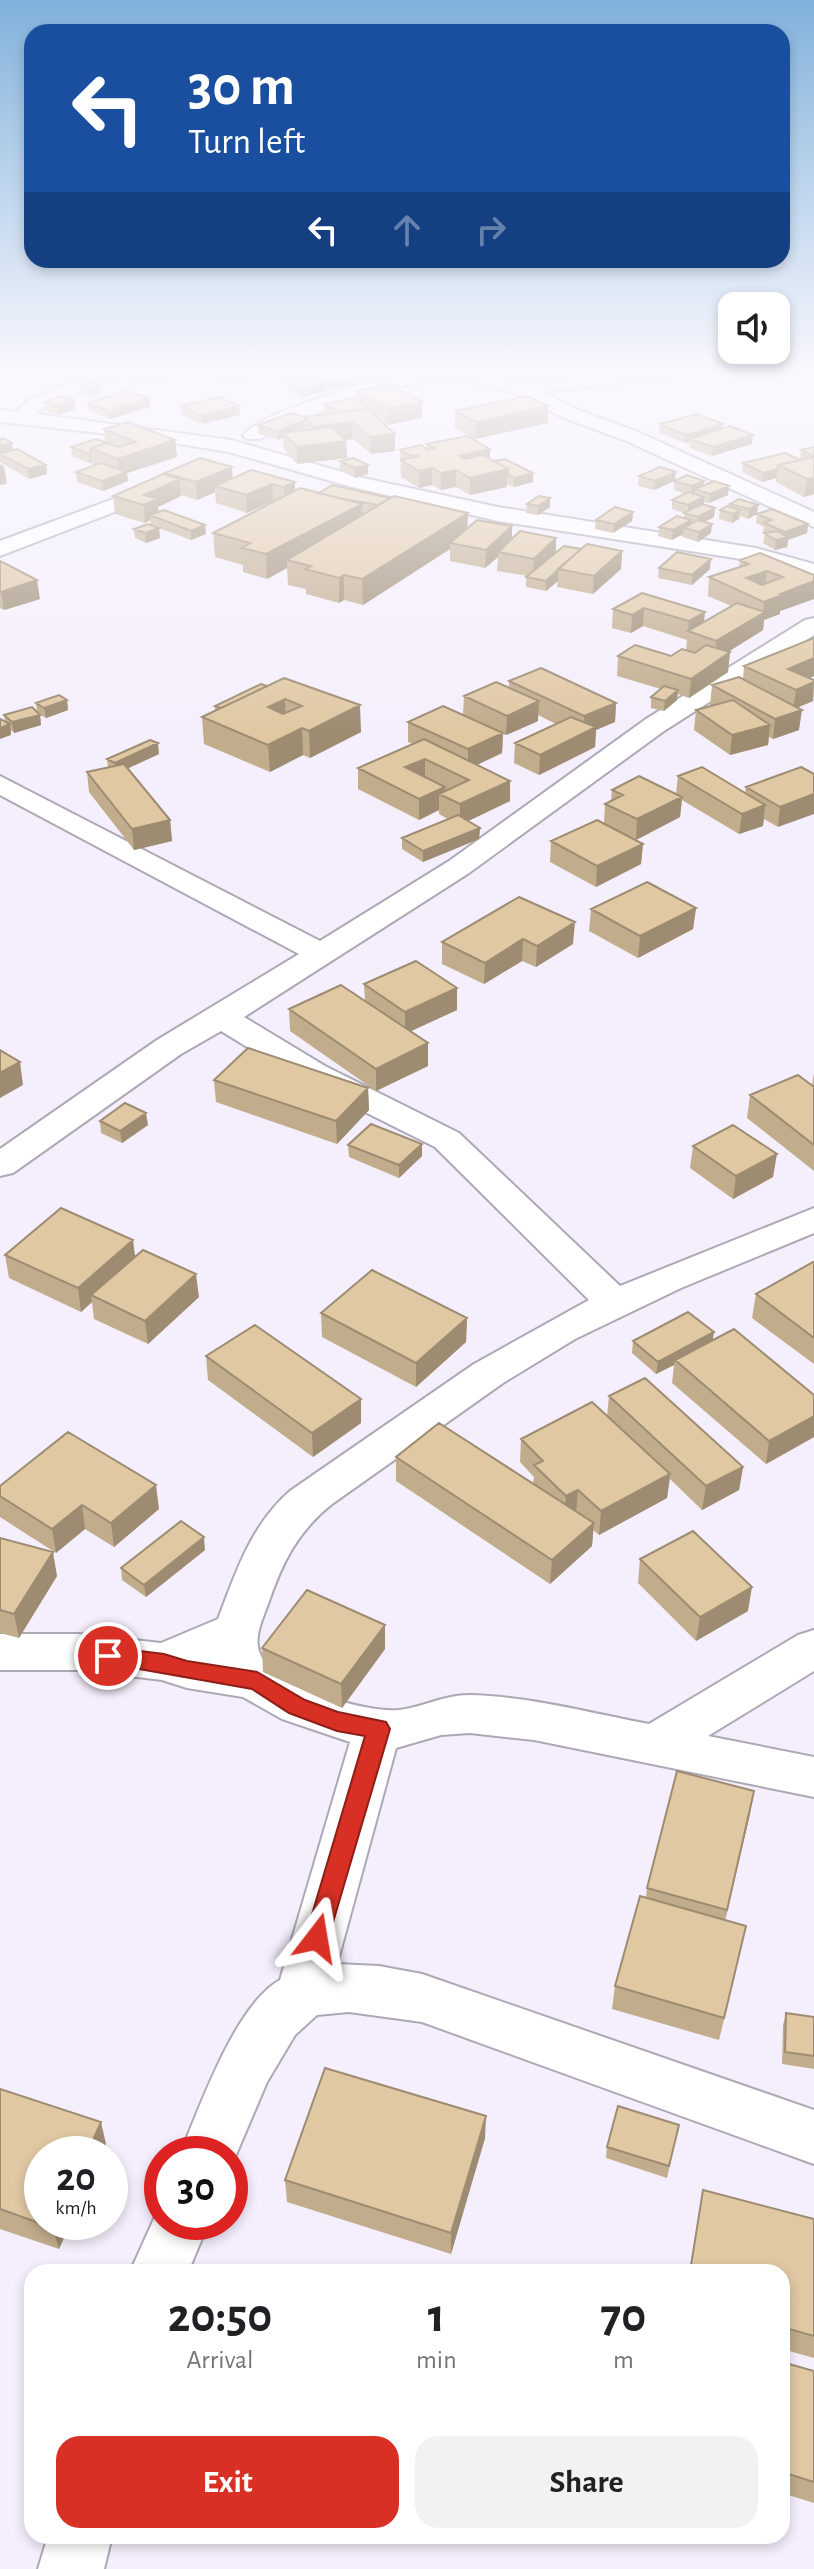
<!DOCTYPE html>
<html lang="en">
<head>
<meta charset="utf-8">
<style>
  body { margin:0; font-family:"Alegreya Sans",sans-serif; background:#f2f2f2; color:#202124; height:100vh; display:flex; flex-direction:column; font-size:30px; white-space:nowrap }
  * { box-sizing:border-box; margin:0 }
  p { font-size:26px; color:#757577 }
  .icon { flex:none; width:44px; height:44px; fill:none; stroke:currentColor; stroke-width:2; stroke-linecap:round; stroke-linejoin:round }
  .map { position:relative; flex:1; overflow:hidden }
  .panel { position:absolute; left:24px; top:2264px; width:766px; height:280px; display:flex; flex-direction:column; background:#fff; border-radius:24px; box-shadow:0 4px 12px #0003 }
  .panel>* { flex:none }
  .hud { position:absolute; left:24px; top:24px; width:766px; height:244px; border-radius:24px; box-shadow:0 4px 12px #0003; background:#1a4fa0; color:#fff; overflow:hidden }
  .buttons { position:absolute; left:718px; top:292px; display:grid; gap:16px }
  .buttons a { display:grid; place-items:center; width:72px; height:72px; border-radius:16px; background:#fff; box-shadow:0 4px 12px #0003; font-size:40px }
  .speed { position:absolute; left:24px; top:2136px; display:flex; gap:16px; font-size:40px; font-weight:700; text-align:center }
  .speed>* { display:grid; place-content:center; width:104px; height:104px; border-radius:50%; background:#fff; box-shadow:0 4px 12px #0003; line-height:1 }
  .speed small { font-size:20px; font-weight:400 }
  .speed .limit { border:12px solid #d22; background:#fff; color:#111 }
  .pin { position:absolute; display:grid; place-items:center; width:68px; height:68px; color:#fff; margin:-34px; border:4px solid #fff; border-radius:50%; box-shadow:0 2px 8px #0007 }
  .me { position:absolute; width:88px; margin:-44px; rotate:14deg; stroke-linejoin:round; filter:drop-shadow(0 0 6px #0008) }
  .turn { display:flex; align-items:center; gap:28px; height:168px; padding:0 32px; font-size:36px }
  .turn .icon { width:104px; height:104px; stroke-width:2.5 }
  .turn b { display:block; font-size:56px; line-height:68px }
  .lanes { display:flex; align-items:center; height:76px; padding:0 32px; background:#0003; justify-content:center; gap:40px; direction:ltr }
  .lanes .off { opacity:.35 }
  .eta { display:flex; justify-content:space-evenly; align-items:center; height:136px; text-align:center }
  .eta b { font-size:48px; font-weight:600; line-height:56px }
  .button { display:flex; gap:16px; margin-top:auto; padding:16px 32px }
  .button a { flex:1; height:92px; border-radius:24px; background:#d93025; color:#fff; font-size:32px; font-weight:600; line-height:92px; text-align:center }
  .button a+a { background:#f2f2f2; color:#202124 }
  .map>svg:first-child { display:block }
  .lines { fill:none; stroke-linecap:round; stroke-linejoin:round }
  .minor-casing { stroke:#ada8b5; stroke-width:4 }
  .minor { fill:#fff; fill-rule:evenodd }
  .wall { fill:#c1ac8c }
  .shaded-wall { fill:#9d8c72 }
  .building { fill:#e0c8a3; stroke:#9d8c72; stroke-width:2; fill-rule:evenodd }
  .route { fill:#d93025; stroke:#8d1f18; stroke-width:2 }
</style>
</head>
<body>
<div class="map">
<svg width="814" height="2569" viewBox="0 0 814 2569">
  <rect width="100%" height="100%" fill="#f5effd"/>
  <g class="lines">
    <g class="minor-casing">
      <path id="minor" d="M104 370H130L128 374 44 407 36 414 231 440 363 478 498 507 756 548 814 564V578L754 561 498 521 352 487 229 452 136 437 0 422V410L16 412 30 399Z
        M421 370H473L522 383 636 370H693L684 376 542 392 578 410 638 432 814 512V527L624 440 564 418 514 393 452 377 381 390 332 407 260 439H246L243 435C264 410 386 376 421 370Z
        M162 481 173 487 169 491 0 556V541Z
        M814 618V635L664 731 469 873 244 1017 325 1066 459 1133 620 1286 814 1208V1233L681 1288 575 1339 503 1383 332 1504C297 1532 282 1563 268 1604 263 1618 254 1636 259 1651 269 1686 366 1713 399 1710 423 1707 444 1695 469 1695 529 1696 590 1713 649 1724L798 1635 814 1630V1671L708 1736 814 1757V1797L534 1740 470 1733 441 1735 396 1748 337 1964 379 1966 422 1974 814 2110V2164L422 2022 349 2012 317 2015 295 2035 267 2082 230 2169V2154H180C200 2107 235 2005 280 1980L350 1742 282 1719 243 1697 187 1688 162 1680 79 1670H0V1634H79L161 1643 218 1619C236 1572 251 1525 290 1491L474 1364 589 1300 435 1147 301 1080 221 1031 181 1054 13 1173 0 1176V1149L157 1040 299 954 0 795V776L320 941 449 861 646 719 805 620Z
        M162 2201V2222H209L188 2272H130Z
        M48 2536H112L104 2569H38Z"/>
    </g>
    <use href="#minor" class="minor"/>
  </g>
  <path class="wall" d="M124 370H178L179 374 141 384 125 376Z
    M211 370H272V371L226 383 212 377Z
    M274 370H364L368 380 331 390 326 388V391L302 397 288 391 287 383 295 381 274 372Z
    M504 370H577V373L545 384 504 373Z
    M99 384 100 393 93 396 82 394 81 385Z
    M356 391 422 418 388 425 381 422 395 434V451L371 454 353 439 345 440 346 441 347 458 297 464 284 449 283 438 278 440 259 434 258 425 327 414 325 413 324 404 356 400Z
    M149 398 150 407 110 419 89 411 88 403Z
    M74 400 75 409 58 415 46 411 45 402Z
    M181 406 240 415 202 424 182 415Z
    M455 411 548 423 475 439 455 428Z
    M660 424 722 429 752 444 712 456 689 448 690 442 685 443 659 433Z
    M104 429 175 440 177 457 127 473 128 481 103 491 77 482 76 472 94 466 92 465V462L89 463 72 456 71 447 105 442Z
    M0 439 13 450 46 465 47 474 29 479 0 462Z
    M427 444 490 449V459L533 473V482L514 487 507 484V487L470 495 456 487 441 490 432 485 419 488 401 477 400 450 427 449Z
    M814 447V494L804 497 776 482V478L762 482 742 472 743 463 800 460H801L800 459 801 450Z
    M340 461 368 465V474L355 478 340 470Z
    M232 467V478L251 470 295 490 390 498 468 513 467 528 512 539 556 553 581 549 622 551 621 569 593 594 557 587 558 581 546 591 526 587V577L528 576 497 571 498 557 485 568 450 561V549L363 605 344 600 339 603 306 594V589L288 585 287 568 267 579 243 572V565L215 557 213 533 273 501 247 513 216 503 215 492 197 500 181 495V496L158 507 159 512 206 534 191 540 151 525 150 520 145 523 115 514 113 496 165 475V473Z
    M639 476 675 480 704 486H729L728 495 709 503 704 502V504L715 508 714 517 705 522 711 533 698 542 683 537V534L672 540 658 536 659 527 684 518V513L672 509V500L685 494 674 490V481L654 490 638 486Z
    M550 498V507L538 515 526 513 527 504Z
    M730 504 758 505 757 514 748 519 740 516 739 519 732 523 719 519 720 510 729 506Z
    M633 512 632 521 613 533 595 529 596 520Z
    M757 514 808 524 807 533 788 540 787 547 775 550 763 543 765 533 763 532 764 527 756 523Z
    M159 528 160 538 146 543 135 538 134 529Z
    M740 560 814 575V599L780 611V614L764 620 763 630 728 652H730L728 672 689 698 678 694 677 700 664 711 651 708V697L661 689 617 676 618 656H671L686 650 687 640 643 626 631 633 612 628 613 609 642 593 704 622 731 606 708 596 709 577 739 567Z
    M0 561 40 599 4 610 0 608Z
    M659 568 710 569 692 585 658 578Z
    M814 638V676L809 678 814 680 813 701 797 708 799 730 773 739 769 737 768 745 730 755 694 730 696 710 712 706 710 705 712 685 743 679 744 666Z
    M509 681 616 703 615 722 596 730 595 747 539 775 514 763 515 743 556 724 538 715V721L506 735 503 734 502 753 477 765 510 781V801L468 821 480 828 479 839 423 862 402 849V838L448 819 439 814V810L419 820 358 789V768L413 744 408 742V722L463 715 464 696 509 688Z
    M261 684 361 732 310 758 303 755 270 772 204 744 202 717 215 710V706Z
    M67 700 68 710 46 718 40 715 41 725 14 733 11 730V735L5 721 4 715 37 712 36 703Z
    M159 754 128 768 170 820 172 841 134 850 89 792 87 772 108 767 107 759Z
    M801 767 778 827 764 819 763 826 739 834 682 800 680 817 636 840 643 844 641 864 596 887 550 862 551 841 604 823 605 804 611 801 612 790 676 794 678 776 745 793 746 787Z
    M519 897 573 944 536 967 522 961 484 984 442 964V942Z
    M696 908 693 929 638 958 589 931 591 909Z
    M364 984 457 1010 410 1031 428 1066 376 1091 290 1031 289 1009 365 1001Z
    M814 1072V1171L747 1118 750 1095 812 1086Z
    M214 1080 368 1088 369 1110 337 1144 216 1102Z
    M100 1121 148 1125 122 1143 101 1133Z
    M348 1145 422 1156 399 1178 349 1157Z
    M693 1146 773 1177 733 1199 690 1168Z
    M5 1255 135 1257 199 1297 148 1344 94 1319 92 1302 81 1312 9 1278Z
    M814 1263V1364L752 1318 756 1294Z
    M321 1313 467 1318 466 1342 416 1387 322 1337Z
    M713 1340 814 1416V1437L766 1464 672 1383 674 1365 656 1374 632 1353 633 1341Z
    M206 1356 361 1399V1423L313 1457 208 1380Z
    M609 1396 743 1467 739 1490 702 1510 670 1479 667 1498 599 1535 593 1530 592 1546 550 1584 396 1481V1457L533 1484 534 1477 520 1462 521 1439 607 1416Z
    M0 1486 159 1509 114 1547 85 1529 56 1553 0 1517Z
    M0 1538 57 1576 19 1638 0 1633Z
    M205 1550 146 1597 122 1580 121 1568Z
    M640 1559 748 1611 696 1641 638 1583Z
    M385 1625V1649L342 1708 263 1672 262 1648Z
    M750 1814 725 1920 741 1949 719 2040 612 2009 615 1986 646 1898 647 1888Z
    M786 2013 814 2017V2069L782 2064 783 2025Z
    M0 2089 106 2144 42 2222H71L59 2249 0 2229Z
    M679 2125 667 2178 606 2158 607 2147Z
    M485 2138 451 2254 287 2202 285 2180Z
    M703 2190 814 2219V2358L782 2349V2272H689Z
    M782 2362 814 2371V2503L782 2493Z"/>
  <path class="shaded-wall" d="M160 370H178L179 374 141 384V375Z
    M245 370H272V371L226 383 225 375Z
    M299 370H343L309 373 310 379 299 382Z
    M545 370H577V373L545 384Z
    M367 371 368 380 331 390V381Z
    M326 382V391L302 397V389Z
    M99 384 100 393 93 396 92 388Z
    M149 398 150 407 110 419 109 411Z
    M74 400 75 409 58 415V406Z
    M422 402V418L388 425V409Z
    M239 406 240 415 202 424V416Z
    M548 406V423L475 439 476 422Z
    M375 412V420L353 423V439L314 444V427L346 415Z
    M304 421V430L283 433V438L278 440 277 431Z
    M723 424 722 433 690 439V442L685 443 686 435Z
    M395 434V451L371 454 370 437Z
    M753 435 752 444 712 456 713 447Z
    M175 440 177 457 127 473 128 481 103 491 102 481 119 475 118 459Z
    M346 441 347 458 297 464V447Z
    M12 443 13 451 0 454V446Z
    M490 449V465L461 472 459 456Z
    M91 453 92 462 89 463V454Z
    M0 464 4 466 7 484 0 485Z
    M46 465 47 474 29 479 28 469Z
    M368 465V474L355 478 354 468Z
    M232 467 233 484 215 486V492L197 500 196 482Z
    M432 468V485L419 488V471Z
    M508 469 507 487 470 495V478Z
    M778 469 776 478 762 482 763 473Z
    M456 470V487L441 490V473Z
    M676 472 675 481 654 490 655 481Z
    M533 473V482L514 487V478Z
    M814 478V494L804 497 807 479Z
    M180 479 181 496 158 507 159 516 150 515V520L145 523 144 495Z
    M704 481 703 490 695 489V494L691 496 692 486Z
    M295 482V500L284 505V487Z
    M272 484 273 501 247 513 246 495Z
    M729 486 728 495 709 503 710 494Z
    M704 497V507L688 514V505Z
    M550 498V507L538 515V506Z
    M362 504V528L287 560V568L267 579 266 554Z
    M758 505 757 514 748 519 749 509Z
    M715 508 714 517 697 526 698 517Z
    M740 510 739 519 732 523 733 514Z
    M633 512 632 521 613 533 614 524Z
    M468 513 467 537 450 543V549L363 605 362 579Z
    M691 520V530L684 528 683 534 672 540 673 530Z
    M712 524 711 533 698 542 699 532Z
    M808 524 807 533 788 540 787 547 775 550 776 540 784 538 785 532Z
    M205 525 206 534 191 540V531Z
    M512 526V544L498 552V557L485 568 486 550Z
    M159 528 160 538 146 543 145 533Z
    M556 538V556L533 577 534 559Z
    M622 551 621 569 593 594 594 576Z
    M711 559 710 569 692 585V575Z
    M558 571V581L546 591V581Z
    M767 571 765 589 746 578Z
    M344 575V600L339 603V578Z
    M37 580 40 599 4 610 1 592Z
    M814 581V599L780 611V614L764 620 763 630 715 660 716 641 763 613 764 602 780 594Z
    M644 608 643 626 631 633 632 615Z
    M705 612 703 631H688L687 640 689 621Z
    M730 652 728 672 689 698 691 679Z
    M814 658V676L789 687 788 669Z
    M814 682 813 701 793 709 796 690Z
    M678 690 677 700 664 711 665 701Z
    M285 699 286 726 268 707Z
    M67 700 68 710 46 718 44 708Z
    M539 701 538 721 506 735 507 716Z
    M616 703 615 722 596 730 595 747 539 775 540 755 583 734 584 716Z
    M360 705 361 732 310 758 309 731Z
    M802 710 799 730 773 739 775 719Z
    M40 715 41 725 14 733 12 722Z
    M10 724 11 735 0 739V728Z
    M770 725 768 745 730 755 732 735Z
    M302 728 303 755 270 772 268 745Z
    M503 733 502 753 468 769V749Z
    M158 743 159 754 116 774 115 763Z
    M425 759V779L405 767Z
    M510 781V801L460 825V804Z
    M445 787V797L439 794V810L419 820V799Z
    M814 794V814L778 827 780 807Z
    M682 797 680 817 636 840 637 819Z
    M765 805 763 826 739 834 742 814Z
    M170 820 172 841 134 850 132 829Z
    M480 828 479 839 423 862V851Z
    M643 844 641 864 596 887 597 866Z
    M696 908 693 929 638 958 640 936Z
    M575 922 573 944 536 967 537 946Z
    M523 939 522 961 484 984 485 963Z
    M457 988V1010L405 1034V1012Z
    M428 1043V1066L376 1091V1069Z
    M20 1062 23 1085 0 1098V1073Z
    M368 1088 369 1110 337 1144 336 1121Z
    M146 1113 148 1125 122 1143 120 1131Z
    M422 1144V1156L399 1178V1165Z
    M777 1154 773 1177 733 1199 736 1176Z
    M133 1240 136 1263 91 1295 92 1302 81 1312 78 1288Z
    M196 1274 199 1297 148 1344 145 1321Z
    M467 1318 466 1342 416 1387V1363Z
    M714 1332 712 1345 675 1360 674 1365 656 1374 658 1362Z
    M361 1399V1423L313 1457 312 1433Z
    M814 1416V1437L766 1464 769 1441Z
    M743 1467 739 1490 702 1510 706 1486Z
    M670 1474 667 1498 599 1535 601 1511Z
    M156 1485 159 1509 114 1547 111 1523Z
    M578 1490 576 1513 564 1520 566 1496Z
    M82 1505 85 1529 56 1553 52 1529Z
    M594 1523 592 1546 550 1584 552 1560Z
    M204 1537 205 1550 146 1597 144 1585Z
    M53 1552 57 1576 19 1638 14 1614Z
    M752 1587 748 1611 696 1641 700 1617Z
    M385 1625V1649L342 1708 341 1684Z
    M754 1791 750 1814 722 1933 727 1910Z
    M486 2116 485 2138 451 2254V2233Z
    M101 2122 106 2144 101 2154H87Z
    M56 2222H71L59 2249 53 2228Z"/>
  <path class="building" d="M129 370H160L141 375Z
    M214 370H245L225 375Z
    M320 370H364L367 371 331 381 309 373Z
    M311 376 326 382 302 389 287 383Z
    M88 382 99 384 92 388 81 385Z
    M390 384 422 402 388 409 356 391Z
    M127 391 149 398 109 411 88 403Z
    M61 396 74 400 58 406 45 402Z
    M527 396 548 406 476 422 455 411Z
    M219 397 239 406 202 416 181 406Z
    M354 398 375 412H371L367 409 341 412 324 404Z
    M367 409 395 434 370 437 353 422 314 427 304 417Z
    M291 413 305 417 304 421 277 431 258 425Z
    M697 414 723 424 686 435 660 424Z
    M128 422 175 440 118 459 91 448 107 443 118 447 136 442 104 429Z
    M730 426 753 435 713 447 690 439Z
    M332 427 346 441 297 447 283 433Z
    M467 436 490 449 459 456 464 459 483 455 508 469 470 478 456 470 441 473 432 468 419 471 401 460 419 456 409 455 400 450 421 445 428 450 434 448 427 444Z
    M2 438 12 443 0 446V439Z
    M96 439 107 443 91 448V453L89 454 71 447Z
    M814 447V455L812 456 801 450Z
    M17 449 46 465 28 469 0 454Z
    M785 453 800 460 778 465V469L763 473 743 463Z
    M814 457V478L807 479 778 465Z
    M200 458 232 467 196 482 165 473Z
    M353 458 368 465 354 468 340 461Z
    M505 459 533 473 514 478 508 474V469L494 461Z
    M101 463 127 472 102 481 76 472Z
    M660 467 676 472 655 481 639 476Z
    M251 470 295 482 284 487 272 484 246 495 215 486Z
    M163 474 180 479 144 495 158 499 144 505 113 496Z
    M687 475 704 481 692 486 674 481Z
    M714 481 729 486 710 494 695 489Z
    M332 485 390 498 378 505 343 499 319 493Z
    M300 488 362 504 266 554 242 548 250 543 213 533Z
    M688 492 704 497 688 505 672 500Z
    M394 496 468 513 362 579 344 575 339 578 305 569 311 566 287 560Z
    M539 496 550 498 538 506 527 504Z
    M739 499 758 505 749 509 730 504Z
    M702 504 715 508 698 517 684 513Z
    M727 506 740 510 733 514 720 510Z
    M615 507 633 512 614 524 596 520Z
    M772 509 808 524 785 532 764 523 772 520 757 514Z
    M164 510 205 525 191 531 150 515Z
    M677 516 691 520 673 530 659 527Z
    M477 520 512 526 486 550 450 543Z
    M698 520 712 524 699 532 684 528Z
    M148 524 159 528 145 533 134 529Z
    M520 531 556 538 534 559 498 552Z
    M777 531 788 537 776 540 764 533Z
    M587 544 622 551 594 576 558 569Z
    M564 546 581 549 546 581 526 577Z
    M677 552 711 559 692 575 659 568Z
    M760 553 814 575V581L780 594 782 595 764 602 709 577 749 564 740 560ZM767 571 783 577 762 585 746 578Z
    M0 561 37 580 1 592 0 591Z
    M642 593 705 612 689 621 644 608 632 615 613 609Z
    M737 603 765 612 716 641 688 631Z
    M814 638V658L788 669 814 680V682L796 690 744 666Z
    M635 645 671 656 682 649 695 653 706 645 730 652 691 679 618 656Z
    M541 668 616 703 584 716 509 681Z
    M739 677 802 710 775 719 712 685Z
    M284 678 360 705 309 731 302 728 268 745 202 717ZM285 699 302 706 283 714 268 707Z
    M496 682 539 701 507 716 464 696Z
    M261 684 267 686 221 708 215 706Z
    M664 686 678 690 665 701 651 697Z
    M59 695 67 700 44 708 36 703Z
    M733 700 770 725 732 735 696 710Z
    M443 706 503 733 468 749 408 722Z
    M32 707 40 715 12 722 4 715Z
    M571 717 596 727 540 755 515 743Z
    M0 719 10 724 0 728Z
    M424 739 510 781 460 804 439 794 469 780 425 759 405 767 445 787 419 799 358 768Z
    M150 740 158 743 115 763 107 759Z
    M124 764 170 820 132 829 87 772Z
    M702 767 765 805 742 814 678 776Z
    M801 767 814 774V794L780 807 746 787Z
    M639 776 682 797 637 819 605 804 623 795 612 790Z
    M458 815 480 828 423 851 402 838Z
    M597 820 643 844 597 866 551 841Z
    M647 882 696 908 640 936 591 909Z
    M519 897 575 922 537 946 523 939 485 963 442 942Z
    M416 961 457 988 405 1012 364 984Z
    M341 985 428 1043 376 1069 289 1009Z
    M248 1048 368 1088 336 1121 214 1080Z
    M0 1050 20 1062 0 1073Z
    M798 1075 814 1087V1145L750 1095Z
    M125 1103 146 1113 120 1131 100 1121Z
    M371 1124 422 1144 399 1165 348 1145Z
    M733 1125 777 1154 736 1176 693 1146Z
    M61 1208 133 1240 78 1288 5 1255Z
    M143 1250 196 1274 145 1321 91 1295Z
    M813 1262 814 1263V1338L756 1294Z
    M372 1270 467 1318 416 1363 321 1313Z
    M688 1312 714 1332 658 1362 633 1341Z
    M255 1325 361 1399 312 1433 206 1356Z
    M734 1329 814 1395V1416L769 1441 675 1360Z
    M645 1378 743 1467 706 1486 609 1396Z
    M592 1402 670 1474 601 1511 578 1490 566 1496 534 1465 543 1461 521 1439Z
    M439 1423 594 1523 552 1560 396 1457Z
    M68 1432 156 1485 111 1523 82 1505 52 1529 0 1496V1486Z
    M181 1521 204 1537 144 1585 121 1568Z
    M693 1531 752 1587 700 1617 640 1559Z
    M0 1538 53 1552 14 1614 0 1610Z
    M307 1590 385 1625 341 1684 262 1648Z
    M677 1771 754 1791 727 1910 647 1888Z
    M640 1896 746 1926 724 2018 615 1986Z
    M786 2013 814 2017V2056L785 2052Z
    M325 2068 486 2116 451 2233 285 2180Z
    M0 2089 101 2122 87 2154H42V2222H56L53 2228 0 2209Z
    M618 2106 679 2125 669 2166 607 2147Z
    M703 2190 814 2219V2336L782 2327V2272H690Z
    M782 2362 814 2371V2482L782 2472Z"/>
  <linearGradient id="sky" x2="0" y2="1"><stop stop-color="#81b2db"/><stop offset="0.51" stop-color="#faf8fe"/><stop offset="1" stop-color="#faf8fe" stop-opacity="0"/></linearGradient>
  <rect width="814" height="730" fill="url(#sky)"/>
  <path class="route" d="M108 1647 164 1654 187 1661 257 1672 305 1700 338 1712 386 1722 390 1729 326 1946 317 1949 309 1946 305 1938 365 1736 337 1731 289 1713 252 1689 100 1662 97 1656 100 1649Z"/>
</svg>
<div class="buttons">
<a><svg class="icon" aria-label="sound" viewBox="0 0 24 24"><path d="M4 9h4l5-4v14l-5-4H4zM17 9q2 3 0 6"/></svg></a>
</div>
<div class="speed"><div>20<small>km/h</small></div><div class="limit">30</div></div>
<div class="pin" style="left:108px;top:1656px;background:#d93025"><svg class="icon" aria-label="arrive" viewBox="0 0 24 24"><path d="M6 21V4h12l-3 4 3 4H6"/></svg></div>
<svg class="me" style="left:317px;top:1938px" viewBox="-20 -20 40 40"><path d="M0-17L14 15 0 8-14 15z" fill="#d93025" stroke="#fff" stroke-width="4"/></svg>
<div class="hud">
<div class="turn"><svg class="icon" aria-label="left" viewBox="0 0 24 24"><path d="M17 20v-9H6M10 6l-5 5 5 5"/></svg><div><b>30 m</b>Turn left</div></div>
<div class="lanes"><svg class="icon" aria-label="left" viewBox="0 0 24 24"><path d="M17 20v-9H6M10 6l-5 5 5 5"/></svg><svg class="icon off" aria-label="ahead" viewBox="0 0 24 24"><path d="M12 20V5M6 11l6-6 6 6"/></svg><svg class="icon off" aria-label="right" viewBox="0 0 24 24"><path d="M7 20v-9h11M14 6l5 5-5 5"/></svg></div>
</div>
<section class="panel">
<div class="eta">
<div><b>20:50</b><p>Arrival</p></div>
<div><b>1</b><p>min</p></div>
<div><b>70</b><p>m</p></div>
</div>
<div class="button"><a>Exit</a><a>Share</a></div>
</section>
</div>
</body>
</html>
